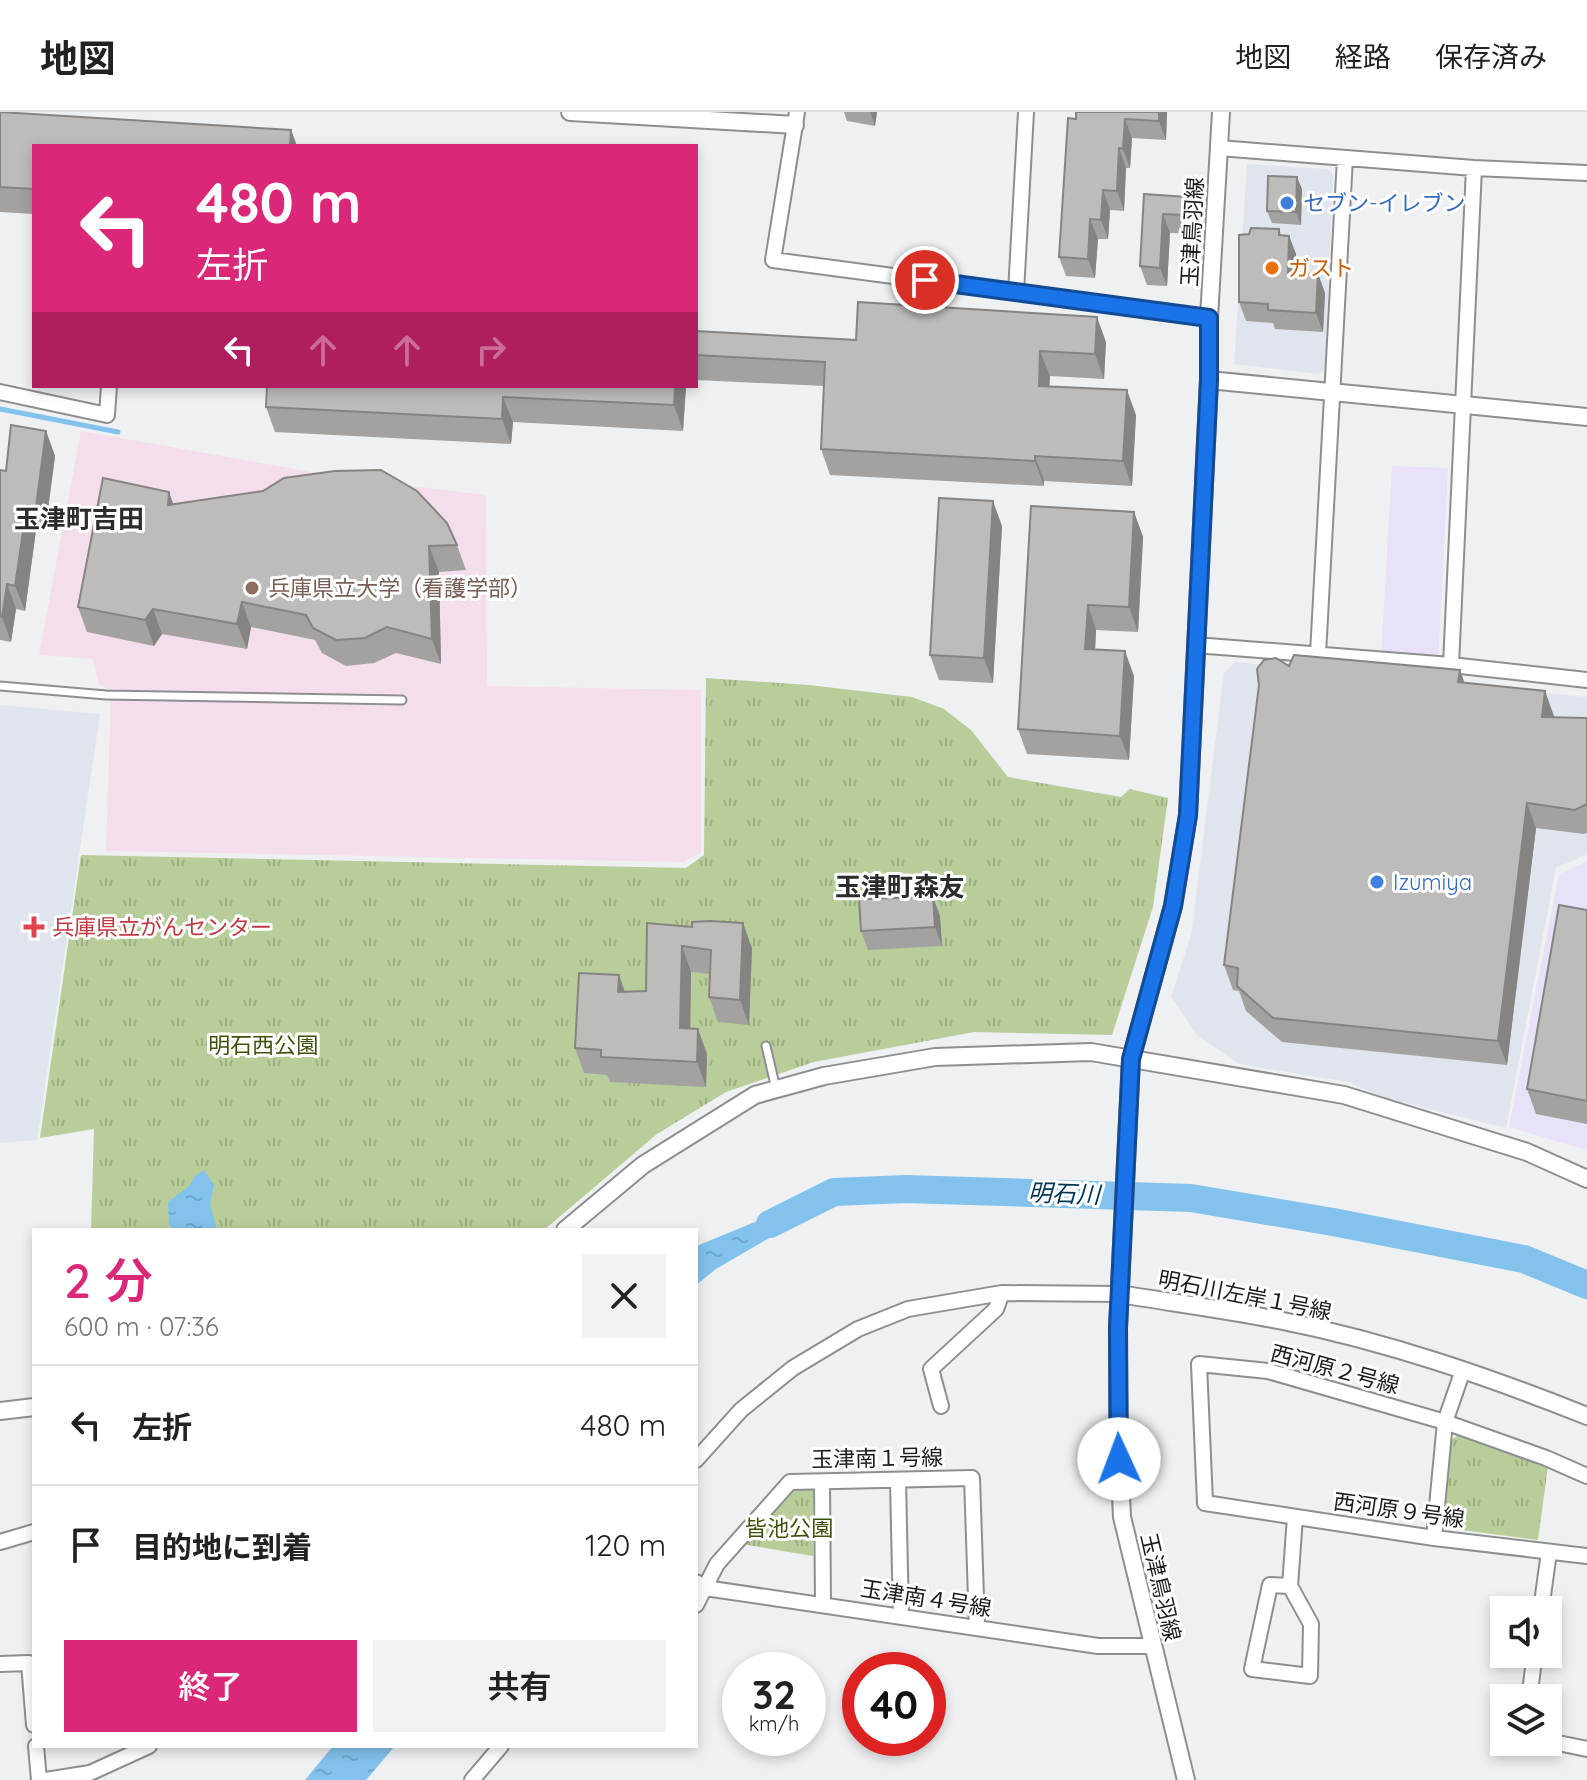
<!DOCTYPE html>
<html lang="ja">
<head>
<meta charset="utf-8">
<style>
  body { margin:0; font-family:Quicksand,"Noto Sans JP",sans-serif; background:#f2f2f2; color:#222; height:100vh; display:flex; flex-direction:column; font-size:30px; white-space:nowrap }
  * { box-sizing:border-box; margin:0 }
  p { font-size:26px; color:#767676 }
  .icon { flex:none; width:44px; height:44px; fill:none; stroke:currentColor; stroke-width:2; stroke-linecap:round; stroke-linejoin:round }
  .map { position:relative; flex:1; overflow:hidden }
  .panel { position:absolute; left:32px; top:1116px; width:666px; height:520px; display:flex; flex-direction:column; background:#fff; border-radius:0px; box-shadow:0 4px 12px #0003 }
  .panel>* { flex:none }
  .banner { position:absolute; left:32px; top:32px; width:666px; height:244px; border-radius:0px; box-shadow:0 4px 12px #0003; background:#db2777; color:#fff; overflow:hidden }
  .fabs { position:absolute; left:1490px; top:1484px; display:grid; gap:16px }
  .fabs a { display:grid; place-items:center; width:72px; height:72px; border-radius:0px; background:#fff; box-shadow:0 4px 12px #0003; font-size:40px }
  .speed { position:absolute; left:722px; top:1540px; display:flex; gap:16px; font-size:40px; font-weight:700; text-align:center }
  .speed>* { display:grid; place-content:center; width:104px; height:104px; border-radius:50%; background:#fff; box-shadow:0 4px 12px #0003; line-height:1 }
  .speed small { font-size:20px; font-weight:400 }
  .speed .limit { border:12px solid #d22; background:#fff; color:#111 }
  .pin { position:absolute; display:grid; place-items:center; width:68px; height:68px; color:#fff; margin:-34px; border:4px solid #fff; border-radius:50%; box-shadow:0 2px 8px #0007 }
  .me { position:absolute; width:88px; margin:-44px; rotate:358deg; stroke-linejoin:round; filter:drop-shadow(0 0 6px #0008) }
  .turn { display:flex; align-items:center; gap:28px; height:168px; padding:0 32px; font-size:36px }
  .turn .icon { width:104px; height:104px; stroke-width:2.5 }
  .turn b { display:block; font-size:56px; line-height:68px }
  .lanes { display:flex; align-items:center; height:76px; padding:0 32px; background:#0003; justify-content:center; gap:40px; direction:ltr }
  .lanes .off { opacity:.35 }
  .round { display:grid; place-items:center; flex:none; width:84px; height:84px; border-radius:0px; background:#f2f2f2 }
  .summary { display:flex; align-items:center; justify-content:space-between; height:136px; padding:0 32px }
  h1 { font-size:48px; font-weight:600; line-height:60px; color:#db2777 }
  .button { display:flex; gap:16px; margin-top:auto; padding:16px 32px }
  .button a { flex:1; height:92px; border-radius:0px; background:#db2777; color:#fff; font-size:32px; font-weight:600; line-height:92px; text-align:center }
  .button a+a { background:#f2f2f2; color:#222 }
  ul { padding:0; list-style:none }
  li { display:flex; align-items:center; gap:24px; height:120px; padding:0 32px; border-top:2px solid #e0e0e0 }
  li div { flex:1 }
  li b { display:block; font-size:30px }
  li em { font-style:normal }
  header { display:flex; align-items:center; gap:48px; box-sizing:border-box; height:112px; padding:0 40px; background:#fff; border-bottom:2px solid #e0e0e0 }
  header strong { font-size:38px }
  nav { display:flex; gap:44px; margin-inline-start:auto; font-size:28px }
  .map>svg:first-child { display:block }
  .built { fill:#e0e5ed }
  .industrial { fill:#e9e1f7 }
  .education { fill:#f5deec }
  .park { fill:url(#park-tufts) }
  .water { fill:url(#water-ripples) }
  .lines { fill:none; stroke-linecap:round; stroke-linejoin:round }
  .stream { stroke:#82c2ed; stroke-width:5 }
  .river { stroke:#82c2ed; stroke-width:28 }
  .service-casing { stroke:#8d8e90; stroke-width:11 }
  .minor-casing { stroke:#8d8e90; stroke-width:18 }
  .tertiary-casing { stroke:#8d8e90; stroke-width:20 }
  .service { stroke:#fff; stroke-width:7 }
  .minor { stroke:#fff; stroke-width:14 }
  .tertiary { stroke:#fff; stroke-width:16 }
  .wall { fill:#a3a2a1 }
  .shaded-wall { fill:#858483 }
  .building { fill:#bebcbb; stroke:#858483; stroke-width:2 }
  .route-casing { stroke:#114b97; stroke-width:20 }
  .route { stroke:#1a73e8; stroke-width:14 }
  .shop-dot { fill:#3f7fe0; stroke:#fff; stroke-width:3 }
  .food-dot { fill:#e8710a; stroke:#fff; stroke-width:3 }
  .education-dot { fill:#8d6e63; stroke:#fff; stroke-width:3 }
  .health-dot { fill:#e0444e; stroke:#fff; stroke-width:3 }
  .labels { text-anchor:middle; stroke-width:6; stroke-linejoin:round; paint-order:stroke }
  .shop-label { font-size:22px; fill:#366cbe; stroke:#fff; text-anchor:start }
  .street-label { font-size:22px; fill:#1c1c1d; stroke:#fff }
  .food-label { font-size:22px; fill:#c56008; stroke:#fff; text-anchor:start }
  .education-label { font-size:22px; fill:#785e54; stroke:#fff; text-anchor:start }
  .health-label { font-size:22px; fill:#be3a42; stroke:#fff; text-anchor:start }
  .park-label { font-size:22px; fill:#3e520c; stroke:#fff }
  .water-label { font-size:24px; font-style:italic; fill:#003652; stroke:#fff }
  .quarter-label { font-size:26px; font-weight:bold; fill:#2b2c2d; stroke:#fff }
</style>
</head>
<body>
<header>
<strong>地図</strong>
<nav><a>地図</a><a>経路</a><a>保存済み</a></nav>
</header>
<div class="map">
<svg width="1587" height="1668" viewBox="0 0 1587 1668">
  <defs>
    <pattern id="park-tufts" width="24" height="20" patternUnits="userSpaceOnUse" patternTransform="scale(2)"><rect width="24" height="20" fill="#b9cd9a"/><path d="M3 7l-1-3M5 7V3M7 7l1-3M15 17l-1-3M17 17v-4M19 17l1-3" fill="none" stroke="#9eaf84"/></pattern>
    <pattern id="water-ripples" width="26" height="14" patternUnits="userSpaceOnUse" patternTransform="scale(2)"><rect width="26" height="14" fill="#82c2ed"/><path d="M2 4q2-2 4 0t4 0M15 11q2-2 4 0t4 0" fill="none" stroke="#70a6cb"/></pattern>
  </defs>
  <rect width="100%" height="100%" fill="#eff0f1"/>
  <path class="built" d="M1247 52 1328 57 1333 63 1325 257 1319 262 1234 252Z
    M1236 550 1587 585V742L1556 756 1506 1016 1385 986 1348 970 1239 952 1198 924 1171 885 1191 823 1224 560Z
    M0 593 100 602 37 1028 0 1031Z"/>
  <path class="industrial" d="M1392 354 1448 356 1438 552 1381 545Z
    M1587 749V1038L1509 1015 1559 762Z"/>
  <path class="education" d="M81 319 340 365 486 383 487 574 701 578V740L684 750 106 739 111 580 98 571 93 547 39 543Z"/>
  <path class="park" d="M706 566 809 573 912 585 944 597 971 618 1008 665 1121 685 1130 677 1168 686 1153 795 1112 923 974 920 814 950 726 980 657 1022 544 1118H91L94 1017 40 1026 81 743 686 756 704 743Z
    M1458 1323 1548 1354 1538 1428 1447 1416 1443 1410 1450 1329Z
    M797 1373 813 1377V1444L741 1432Z"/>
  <path class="water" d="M204 1058 214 1073 210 1092 217 1118H175L169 1113 168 1090 189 1074 195 1064Z
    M813 1086 776 1122 716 1157 696 1173V1136L699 1133Z
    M333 1634H395L366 1668H305Z"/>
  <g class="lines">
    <path class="stream" d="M0 297 118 320"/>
    <path class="river" d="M770 1112 834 1080 906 1077 1191 1086 1333 1110 1524 1147 1587 1173"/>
    <g class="service-casing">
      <path id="service" d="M0 574 106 583 402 588
        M766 934 776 977"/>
    </g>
    <g class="minor-casing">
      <path id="minor" d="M797 0 773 148 1209 206
        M1219 36 1474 56 1587 61
        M1016 180 1026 0
        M0 280 107 303 109 274
        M1195 533 1451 553 1587 568
        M1318 542 1345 46
        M1451 553 1474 56
        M941 1294 931 1257 996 1197 1002 1181
        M696 1348 741 1298 793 1256 858 1217 908 1197 1002 1181 1120 1182
        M1587 1364 1546 1346 1445 1310 1268 1259 1199 1252 1205 1391 1434 1426 1587 1444
        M898 1369 901 1505
        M822 1370 823 1493
        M1434 1426 1445 1310 1463 1258
        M0 1430 34 1420
        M696 1470 705 1476 1098 1534H1152
        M1290 1474 1270 1473 1252 1557 1310 1564 1311 1512 1290 1474 1295 1405
        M696 1493 717 1452 790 1370 972 1366 977 1516
        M1541 1498 1549 1440
        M0 1552 29 1551 34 1613
        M1529 1586 1535 1542
        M1548 1629 1587 1637
        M36 1634 39 1668
        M46 1668 90 1661 149 1634
        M472 1668 501 1634"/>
    </g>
    <g class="tertiary-casing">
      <path id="tertiary" d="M570 0 795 13
        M1209 268 1587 305
        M565 1118 643 1053 755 983 824 964 935 945 1091 940 1344 983 1527 1040 1587 1067
        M1120 1182C1174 1191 1229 1198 1283 1209 1388 1230 1489 1265 1587 1304
        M0 1299 34 1295
        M1186 1668 1122 1405 1118 1318V1216L1131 947 1173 794 1188 703 1209 268V206L1221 0"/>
    </g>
    <use href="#service" class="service"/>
    <use href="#minor" class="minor"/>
    <use href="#tertiary" class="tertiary"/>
  </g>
  <path class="wall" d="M0 0 291 18 297 34H34V102L0 100Z
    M844 0H877L875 14 847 9Z
    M1167 0 1166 28 1132 26 1130 56H1126L1124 99 1110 98 1108 127H1098L1095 166 1066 164 1059 145 1076 7Z
    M1302 77 1301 113 1272 111 1267 99Z
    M1144 82 1187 85 1194 104 1193 122 1170 121 1167 174 1147 173 1140 154Z
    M1279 117 1281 123 1289 124 1296 142V161L1318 162 1325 181 1323 220 1275 217 1273 211 1246 209 1239 190 1249 122Z
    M696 219 856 228 1106 230 1104 267 1050 264 1049 274 1136 303 1132 374 1044 369V374L830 363 821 337 824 274 696 268Z
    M267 274H686L683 319 513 310 511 332 275 320 266 295Z
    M46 319 55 344 45 420 36 418 25 499 16 497 11 530 0 528V358L6 359Z
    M173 392 457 433 466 458 439 460 441 552 396 541 374 551 346 554 322 541 315 528 251 515 247 537 162 522 154 534 87 520 78 495Z
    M1134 400 1143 425 1138 520 1096 518 1095 538 1134 564 1129 648 1027 642 1018 617Z
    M1002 414 993 571 939 568 930 543Z
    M1289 554 1464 570 1554 604V605L1587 606V721L1584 722 1536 716 1507 953 1282 930 1246 899 1239 879 1233 878 1224 853Z
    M933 785 940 804 942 834 868 838 861 819Z
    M1587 798V1012L1536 1002 1527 977Z
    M647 811 752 836 749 913 718 910 709 885 710 862 691 860 690 916 707 942 706 975 610 970 607 963 584 961 575 936 619 863 624 879H646Z"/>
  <path class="shaded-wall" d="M870 0H877L875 14Z
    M1159 0H1167L1166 28 1159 9Z
    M1125 7 1132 26 1130 56 1123 37Z
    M291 18 297 34H290Z
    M1119 36 1126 56 1124 99 1117 79Z
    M1297 65 1302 77 1301 113 1296 100Z
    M1103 78 1110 98 1108 127 1101 108Z
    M1187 85 1194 104 1193 122 1186 103Z
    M1163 102 1170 121 1167 174 1160 156Z
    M1090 107 1098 127 1095 166 1088 147Z
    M1289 124 1296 142 1295 180 1288 161Z
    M1318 162 1325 181 1323 220 1316 201Z
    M1097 205 1106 230 1104 267 1095 242Z
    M1040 239 1050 264 1048 299 1039 274Z
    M675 274H686L683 319 674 293Z
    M1127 278 1136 303 1132 374 1123 349Z
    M503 285 513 310 511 332 502 307Z
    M46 319 55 344 45 420 36 395Z
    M1035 344 1044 369V374L1035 349Z
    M169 380 178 405 168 393Z
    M993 389 1002 414 993 571 984 546Z
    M27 393 36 418 25 499 15 474Z
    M1134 400 1143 425 1138 520 1129 495Z
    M429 434 439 460 441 552 432 527Z
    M7 472 16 497 11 530 2 505Z
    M242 490 251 515 247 537 237 512Z
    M1088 493 1096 518 1094 561 1085 537Z
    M153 497 162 522 154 534 145 508Z
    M1125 539 1134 564 1129 648 1120 624Z
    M1460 558 1469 583 1458 570Z
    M1545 579 1554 604 1551 629 1542 605Z
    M1527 691 1536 716 1507 953 1498 929Z
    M933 785 940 804 942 834 935 815Z
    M743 811 752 836 749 913 740 888Z
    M682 834 691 860 690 941 680 916Z
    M619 863 628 889 618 880Z
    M698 917 707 942 706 975 697 950Z"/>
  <path class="building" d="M0 0 291 18 290 34H34V77L0 75Z
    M1076 0H1159V9L1125 7 1123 37 1119 36 1117 79 1103 78 1101 108 1090 107 1088 147 1059 145 1068 6 1076 7Z
    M1268 64 1297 65 1296 100 1267 99Z
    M1144 82 1187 85 1186 103 1163 102 1160 156 1140 154Z
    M1251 116 1279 117V123L1289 124 1288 161 1318 162 1316 201 1268 198V192L1239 190V123L1249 122Z
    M858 190 1097 205 1095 242 1040 239 1039 274 1127 278 1123 349 1035 344V349L821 337 825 250 696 243V219L856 228Z
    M267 274H675L674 293 503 285 502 307 266 295Z
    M11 313 46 319 36 395 27 393 15 474 7 472 2 505 0 504V358L6 359Z
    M381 358 417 379 447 411 457 433 429 434 432 527 387 515 365 526 336 528 313 516 306 503 242 490 237 512 153 497 145 508 78 495 103 366 169 380 168 393 263 379 284 366 335 359Z
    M939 386 993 389 984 546 930 543Z
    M1031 394 1134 400 1129 495 1088 493 1085 537 1125 539 1120 624 1018 617Z
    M1294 543 1460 558 1458 570 1545 579 1542 605 1587 606V692L1575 698 1527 691 1498 929 1273 906 1237 874 1238 856 1224 853 1259 573 1257 557 1264 548 1276 546 1289 554Z
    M933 785 935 815 861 819 859 787Z
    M1559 793 1587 798V989L1527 977Z
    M710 809 743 811 740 888 709 885 711 838 682 834 680 916 698 917 697 950 601 945V938L575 936 579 861 619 863 618 880 646 879 647 811 692 815V810Z"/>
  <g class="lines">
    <g class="route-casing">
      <path id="route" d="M925 168 1209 206V268L1188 703 1173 794 1131 947 1118 1216 1119 1347"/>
    </g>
    <use href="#route" class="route"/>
  </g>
  <g class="shop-dot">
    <circle cx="1287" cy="91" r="8"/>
    <circle cx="1377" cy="770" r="8"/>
  </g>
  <circle class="food-dot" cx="1272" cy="156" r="8"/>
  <circle class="education-dot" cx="252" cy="476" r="8"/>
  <path class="health-dot" d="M30 803h8v8h8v8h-8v8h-8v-8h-8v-8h8z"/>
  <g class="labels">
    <g class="shop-label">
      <text x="1303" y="99">セブン-イレブン</text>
      <text x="1393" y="778">Izumiya</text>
    </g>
    <g class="street-label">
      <text transform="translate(1192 120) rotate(-87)" y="8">玉津鳥羽線</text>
      <text transform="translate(1245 1183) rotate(11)" y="8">明石川左岸１号線</text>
      <text transform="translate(1335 1257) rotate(15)" y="8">西河原２号線</text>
      <text transform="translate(877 1346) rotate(-1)" y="8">玉津南１号線</text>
      <text transform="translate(1399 1398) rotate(8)" y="8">西河原９号線</text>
      <text transform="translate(1161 1475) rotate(77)" y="8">玉津鳥羽線</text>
      <text transform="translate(926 1486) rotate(9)" y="8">玉津南４号線</text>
    </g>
    <g class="food-label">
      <text x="1288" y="164">ガスト</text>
    </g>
    <g class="education-label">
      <text x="268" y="484">兵庫県立大学（看護学部）</text>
    </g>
    <g class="health-label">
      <text x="52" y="823">兵庫県立がんセンター</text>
    </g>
    <g class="park-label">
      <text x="263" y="941">明石西公園</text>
      <text x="789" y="1424">皆池公園</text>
    </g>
    <g class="water-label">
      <text transform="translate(1064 1082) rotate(2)" y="8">明石川</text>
    </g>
    <g class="quarter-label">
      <text x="79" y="416">玉津町吉田</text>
      <text x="900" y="784">玉津町森友</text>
    </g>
  </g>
</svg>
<div class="fabs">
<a><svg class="icon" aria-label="sound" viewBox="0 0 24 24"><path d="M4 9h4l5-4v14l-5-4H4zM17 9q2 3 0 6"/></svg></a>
<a><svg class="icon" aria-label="layers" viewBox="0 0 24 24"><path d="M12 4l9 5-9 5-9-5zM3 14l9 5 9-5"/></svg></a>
</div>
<div class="speed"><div>32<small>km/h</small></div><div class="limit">40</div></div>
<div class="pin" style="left:925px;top:168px;background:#d93025"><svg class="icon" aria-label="arrive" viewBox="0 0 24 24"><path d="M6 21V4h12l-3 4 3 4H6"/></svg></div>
<svg class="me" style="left:1119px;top:1347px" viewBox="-20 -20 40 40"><circle r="19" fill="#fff"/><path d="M0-13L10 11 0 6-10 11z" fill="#1a73e8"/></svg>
<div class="banner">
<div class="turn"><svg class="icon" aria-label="left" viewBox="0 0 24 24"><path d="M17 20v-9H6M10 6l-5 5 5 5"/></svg><div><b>480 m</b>左折</div></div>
<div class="lanes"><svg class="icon" aria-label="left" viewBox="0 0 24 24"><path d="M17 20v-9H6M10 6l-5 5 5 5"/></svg><svg class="icon off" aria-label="ahead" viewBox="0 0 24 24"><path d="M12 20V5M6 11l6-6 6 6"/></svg><svg class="icon off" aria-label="ahead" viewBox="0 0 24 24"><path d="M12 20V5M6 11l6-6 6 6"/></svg><svg class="icon off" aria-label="right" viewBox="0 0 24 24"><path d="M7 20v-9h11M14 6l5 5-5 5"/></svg></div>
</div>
<section class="panel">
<div class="summary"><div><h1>2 分</h1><p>600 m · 07:36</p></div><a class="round"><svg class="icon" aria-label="close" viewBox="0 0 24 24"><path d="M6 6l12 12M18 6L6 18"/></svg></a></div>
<ul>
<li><svg class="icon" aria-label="left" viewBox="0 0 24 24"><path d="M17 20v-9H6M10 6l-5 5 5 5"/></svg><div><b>左折</b></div><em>480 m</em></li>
<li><svg class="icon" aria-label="arrive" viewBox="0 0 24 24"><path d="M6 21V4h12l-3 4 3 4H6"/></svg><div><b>目的地に到着</b></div><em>120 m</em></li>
</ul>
<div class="button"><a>終了</a><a>共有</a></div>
</section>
</div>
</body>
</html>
